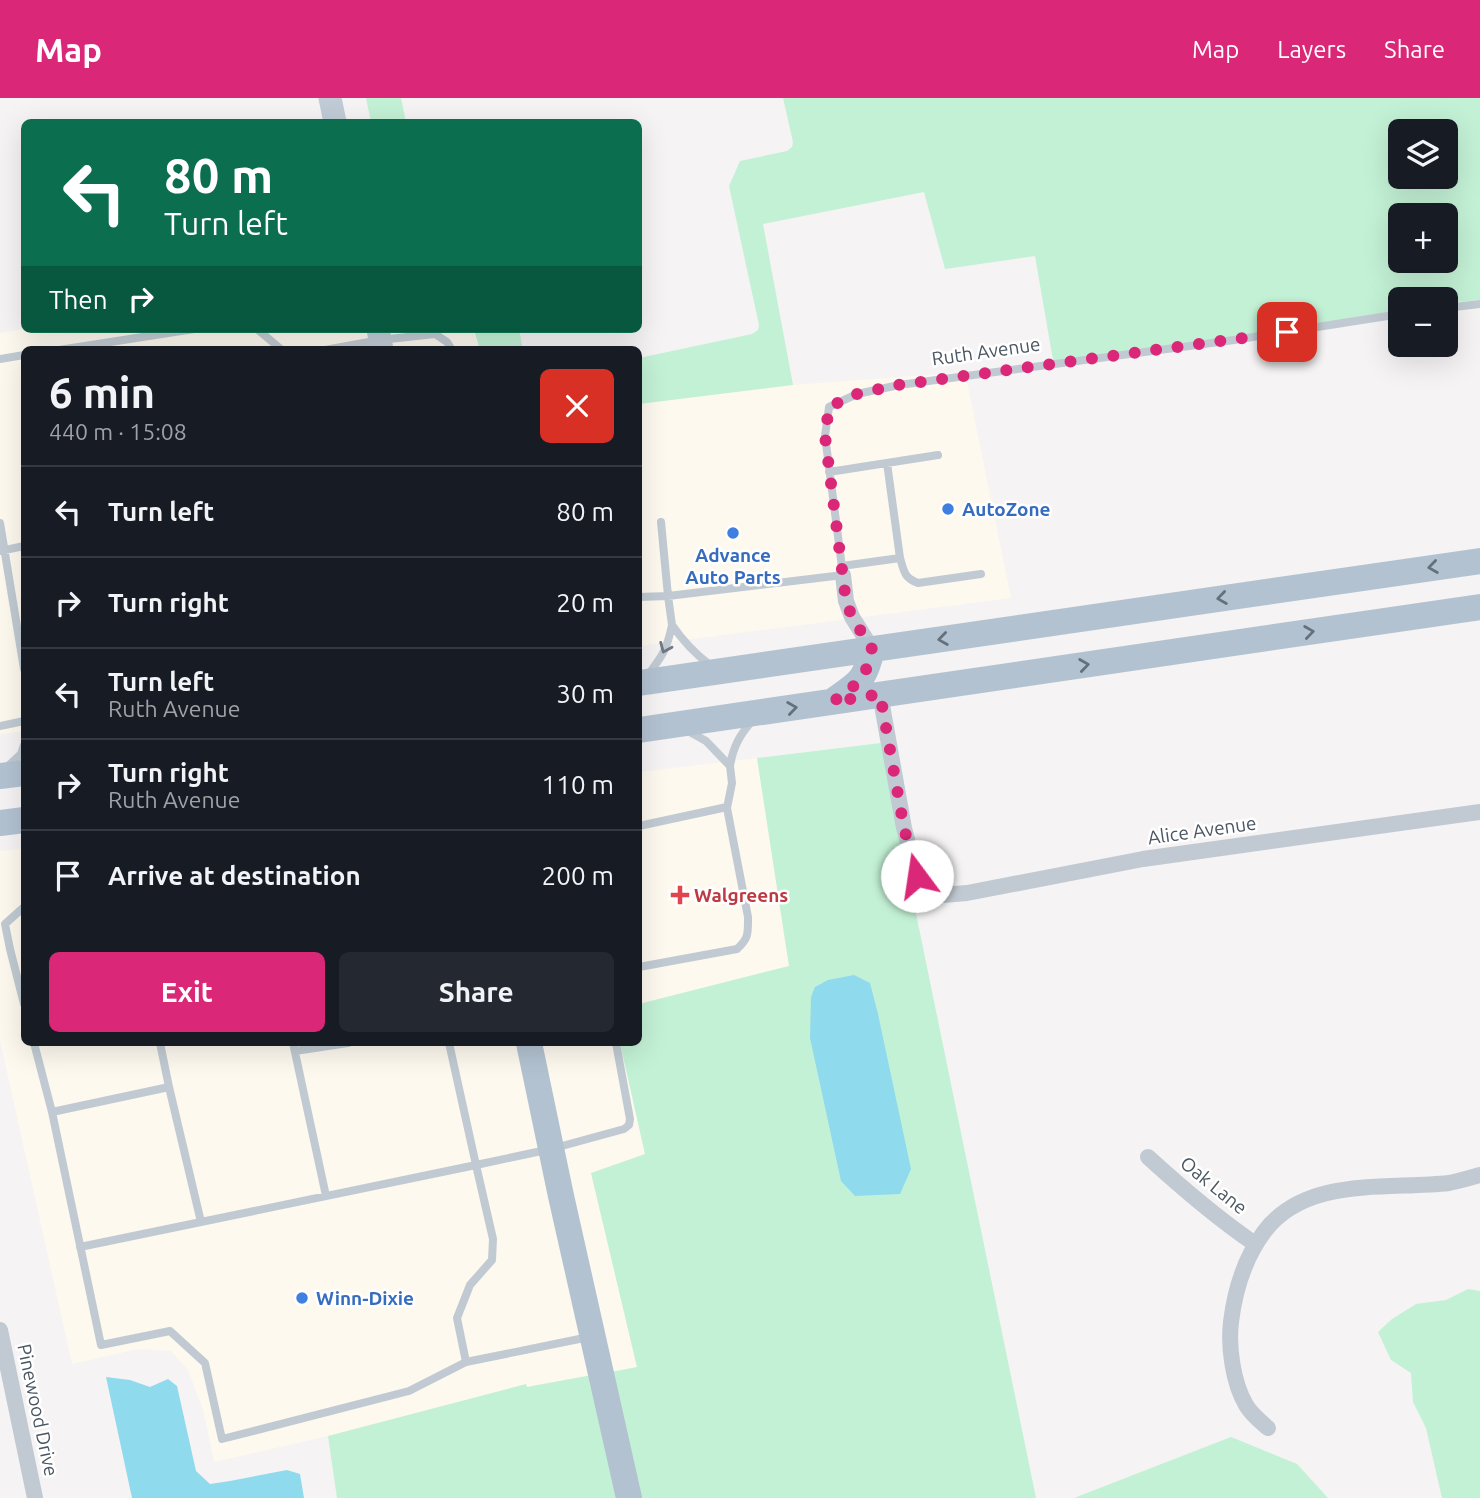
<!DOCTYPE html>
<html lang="en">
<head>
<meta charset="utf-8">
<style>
  body { margin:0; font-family:Ubuntu,sans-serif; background:#242831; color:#f1f3f6; height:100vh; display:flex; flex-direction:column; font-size:26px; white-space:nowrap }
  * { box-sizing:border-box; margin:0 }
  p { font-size:23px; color:#9ea1a6 }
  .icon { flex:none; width:38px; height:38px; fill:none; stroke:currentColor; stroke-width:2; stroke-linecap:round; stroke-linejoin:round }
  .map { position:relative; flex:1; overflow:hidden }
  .details { position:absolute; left:21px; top:248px; width:621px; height:700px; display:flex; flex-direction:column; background:#171b24; border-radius:10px; box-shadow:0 7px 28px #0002 }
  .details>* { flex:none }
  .guide { position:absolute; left:21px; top:21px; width:621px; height:214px; border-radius:10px; box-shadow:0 7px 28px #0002; background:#0b6e4f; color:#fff; overflow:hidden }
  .buttons { position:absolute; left:1388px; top:21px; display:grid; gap:14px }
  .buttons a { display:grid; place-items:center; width:70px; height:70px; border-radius:10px; background:#171b24; box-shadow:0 7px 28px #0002; font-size:35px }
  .pin { position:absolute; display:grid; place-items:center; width:60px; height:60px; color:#fff; margin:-30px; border-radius:14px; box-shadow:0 4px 10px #0006 }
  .me { position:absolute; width:77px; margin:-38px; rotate:346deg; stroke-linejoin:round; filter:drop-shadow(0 0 5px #0008) }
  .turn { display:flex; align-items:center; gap:24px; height:147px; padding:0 28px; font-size:32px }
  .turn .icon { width:91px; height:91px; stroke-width:2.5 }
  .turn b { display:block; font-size:49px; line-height:60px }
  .then { display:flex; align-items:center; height:66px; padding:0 28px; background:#0003; gap:14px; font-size:26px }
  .round { display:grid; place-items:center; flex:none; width:74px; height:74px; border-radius:10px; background:#242831 }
  .head { display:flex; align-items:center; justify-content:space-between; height:119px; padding:0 28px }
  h1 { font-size:42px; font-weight:700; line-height:52px }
  .button { display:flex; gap:14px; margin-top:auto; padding:14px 28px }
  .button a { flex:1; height:80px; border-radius:10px; background:#db2777; color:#fff; font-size:28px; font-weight:700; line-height:80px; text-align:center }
  .button a+a { background:#242831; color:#f1f3f6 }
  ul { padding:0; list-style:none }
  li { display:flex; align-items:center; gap:21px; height:91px; padding:0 28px; border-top:2px solid #363941 }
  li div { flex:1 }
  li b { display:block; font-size:26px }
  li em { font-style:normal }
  header { display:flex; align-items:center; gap:42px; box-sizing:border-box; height:98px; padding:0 35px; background:#db2777; color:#fff }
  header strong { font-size:33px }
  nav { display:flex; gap:38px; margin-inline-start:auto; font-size:24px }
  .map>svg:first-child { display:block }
  .commercial { fill:#fdf9ef }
  .green { fill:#c3f1d5; fill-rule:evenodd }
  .water { fill:#90daee }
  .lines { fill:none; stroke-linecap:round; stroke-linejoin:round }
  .lane { stroke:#c1cad2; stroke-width:8 }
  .street { stroke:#c1cad2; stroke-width:16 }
  .secondary { stroke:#c1cbd6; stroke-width:23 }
  .primary { stroke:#b3c2d1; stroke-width:26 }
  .oneway { stroke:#64717d }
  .oneway2 { stroke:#6e7983 }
  .route { stroke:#db2777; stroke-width:12; stroke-dasharray:0 21.6 }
  .shop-dot { fill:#3f7fe0; stroke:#fff; stroke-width:2.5 }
  .health-dot { fill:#e0444e; stroke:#fff; stroke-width:2.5 }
  .labels { text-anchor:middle; stroke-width:5; stroke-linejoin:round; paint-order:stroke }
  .street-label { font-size:19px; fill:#4a5661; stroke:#fff }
  .shop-label { font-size:19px; font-weight:bold; fill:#366cbe; stroke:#fff; text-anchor:start }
  .health-label { font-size:19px; font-weight:bold; fill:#be3a42; stroke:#fff; text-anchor:start }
</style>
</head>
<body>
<header>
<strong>Map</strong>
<nav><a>Map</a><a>Layers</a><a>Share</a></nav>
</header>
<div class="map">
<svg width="1480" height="1400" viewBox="0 0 1480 1400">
  <rect width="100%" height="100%" fill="#f5f3f3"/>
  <path class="commercial" d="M24 231H369L373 252H24V633L0 636V235Z
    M388 231H474L480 252H392Z
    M965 274 1011 500 639 548V306L793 287Z
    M757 660 789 868 639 906V674Z
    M24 750V945H520L592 1277 526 1289 525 1287 328 1338 214 1364 203 1312 188 1272 171 1253 138 1251 72 1266 0 943V753Z
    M538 945H620L645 1057 591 1075 637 1270 611 1274Z"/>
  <path class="green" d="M366 0H401L406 24H371Z
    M783 0H1480V202L1446 205V201H1400V212L1054 268 1035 158 945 171 924 94 763 126 793 287 639 306V260L752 236 758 232 759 227 729 88 740 63 787 53 792 49 793 44ZM1400 33H1446V79H1400ZM1400 117H1446V163H1400Z
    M474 231H519L523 252H480Z
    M881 645 1036 1400H638L611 1274 637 1269 591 1075 645 1056 620 945H639V906L789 868 757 660Z
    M1468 1191 1480 1193V1400H1442L1426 1330 1413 1304 1411 1275 1391 1262 1378 1234 1392 1221 1416 1206 1446 1202Z
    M592 1277 620 1400H337L328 1338 526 1286 527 1289Z
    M1231 1339 1297 1366 1328 1400H1074Z"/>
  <path class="water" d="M854 877 870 885 878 916 911 1071 900 1096 855 1098 841 1083 810 940 811 899 815 889 828 882Z
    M106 1279 130 1282 150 1289 168 1281 177 1288 196 1373 210 1386 230 1383 287 1372 300 1376 304 1400H132Z"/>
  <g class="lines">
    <path class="lane" d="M1446 210 1480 206
      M257 231 282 252
      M59 252 194 231
      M325 252 380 242 435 236 447 244 452 252
      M0 261 24 257
      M829 374 938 357
      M0 425 24 571
      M0 453 24 448
      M900 460C904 473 904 480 918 485L981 476
      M842 468 900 460 887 365
      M639 499 668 498 661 424
      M672 527 668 498 843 477 825 338 829 309 857 296 899 287 1234 242 1400 216
      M648 577C663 557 667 551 672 527 683 543 694 555 710 567
      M0 628 24 623
      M688 633 706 643 730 668C733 649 740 636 753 622
      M7 669 21 656 24 647
      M639 728 727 709
      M24 809 5 826 10 851 24 906
      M639 869 737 851C749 840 748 835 748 819L727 710 732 685 730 668
      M34 945 52 1014
      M160 945 169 989 52 1014 101 1247 170 1233 205 1265 222 1341 409 1293 466 1264 589 1239
      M293 945 326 1098
      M449 945 476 1067 551 1051 624 1031 629 1027 630 1021 616 945
      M295 953 348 945
      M169 989 201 1124
      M80 1149 476 1067 493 1141 492 1162 470 1187 457 1220 466 1264"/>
    <path class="street" d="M843 477 846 503 852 519 872 551
      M880 596 904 730 917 778 922 787 931 794 943 797 967 795 1143 761 1480 714
      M1148 1059C1182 1090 1217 1120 1255 1146
      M0 1232 35 1400
      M1268 1330C1260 1323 1251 1316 1246 1307 1233 1285 1228 1249 1231 1224 1235 1191 1244 1161 1264 1134 1306 1078 1386 1092 1449 1085 1459 1083 1470 1080 1480 1077"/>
    <path class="secondary" d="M330 0 335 24
      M378 231 382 252"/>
    <path class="primary" d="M639 585 1480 463
      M834 602C859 584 865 583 872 551
      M639 632 1480 509
      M0 678 24 675
      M0 725 24 722
      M529 945 561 1098 629 1400"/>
  </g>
  <defs><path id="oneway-chevron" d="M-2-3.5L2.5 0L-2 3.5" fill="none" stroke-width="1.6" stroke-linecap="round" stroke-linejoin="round" transform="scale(1.75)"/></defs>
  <g class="oneway">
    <use href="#oneway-chevron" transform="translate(1433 469) rotate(172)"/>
    <use href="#oneway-chevron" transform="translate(1222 500) rotate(172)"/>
    <use href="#oneway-chevron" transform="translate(1309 534) rotate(-8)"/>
    <use href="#oneway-chevron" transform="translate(943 541) rotate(172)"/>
    <use href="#oneway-chevron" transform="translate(1084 567) rotate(-8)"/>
    <use href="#oneway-chevron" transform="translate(792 610) rotate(-8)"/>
  </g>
  <use class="oneway2" href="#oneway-chevron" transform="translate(665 550) rotate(113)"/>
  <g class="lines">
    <path class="route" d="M917 778 904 730 880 596 833 604C858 584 865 584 872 551L852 519 846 503 825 338 829 309 857 296 898 287 1287 234"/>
  </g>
  <g class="shop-dot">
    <circle cx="948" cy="411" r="7"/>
    <circle cx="733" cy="435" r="7"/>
    <circle cx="302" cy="1200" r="7"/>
  </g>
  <path class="health-dot" d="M676.5 786.5h7v7h7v7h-7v7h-7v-7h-7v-7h7z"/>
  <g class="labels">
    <g class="street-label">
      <text transform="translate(986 253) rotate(-8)" y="7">Ruth Avenue</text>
      <text transform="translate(1202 732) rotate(-8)" y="7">Alice Avenue</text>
      <text transform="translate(1214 1087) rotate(39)" y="7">Oak Lane</text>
      <text transform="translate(38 1312) rotate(78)" y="7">Pinewood Drive</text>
    </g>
    <g class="shop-label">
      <text x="962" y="418">AutoZone</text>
      <text x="733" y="464" text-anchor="middle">Advance<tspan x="733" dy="22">Auto Parts</tspan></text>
      <text x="316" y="1207">Winn-Dixie</text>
    </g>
    <g class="health-label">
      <text x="694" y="804">Walgreens</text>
    </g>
  </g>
</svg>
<div class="buttons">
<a><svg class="icon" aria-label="layers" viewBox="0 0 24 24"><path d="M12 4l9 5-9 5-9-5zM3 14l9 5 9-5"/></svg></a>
<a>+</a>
<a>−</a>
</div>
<div class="pin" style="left:1287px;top:234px;background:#d93025"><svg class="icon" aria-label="arrive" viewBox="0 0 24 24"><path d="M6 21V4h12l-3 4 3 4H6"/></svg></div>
<svg class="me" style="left:917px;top:778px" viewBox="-20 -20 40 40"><circle r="19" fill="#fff"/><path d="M0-13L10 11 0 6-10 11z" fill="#db2777"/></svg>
<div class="guide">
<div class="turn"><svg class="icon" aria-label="left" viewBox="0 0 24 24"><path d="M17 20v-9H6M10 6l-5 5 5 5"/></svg><div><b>80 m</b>Turn left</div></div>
<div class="then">Then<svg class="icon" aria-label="right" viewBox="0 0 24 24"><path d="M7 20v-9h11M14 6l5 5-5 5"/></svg></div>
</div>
<section class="details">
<div class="head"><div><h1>6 min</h1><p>440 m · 15:08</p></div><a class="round" style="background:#d93025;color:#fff"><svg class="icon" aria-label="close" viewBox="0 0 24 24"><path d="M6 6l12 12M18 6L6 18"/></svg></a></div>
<ul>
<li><svg class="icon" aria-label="left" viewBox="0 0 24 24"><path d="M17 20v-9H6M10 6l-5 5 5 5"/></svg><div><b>Turn left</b></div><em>80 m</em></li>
<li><svg class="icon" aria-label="right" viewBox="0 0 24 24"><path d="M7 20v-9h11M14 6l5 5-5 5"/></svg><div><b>Turn right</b></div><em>20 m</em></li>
<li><svg class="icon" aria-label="left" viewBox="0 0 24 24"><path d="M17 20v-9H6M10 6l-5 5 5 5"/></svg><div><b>Turn left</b><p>Ruth Avenue</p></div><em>30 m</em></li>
<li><svg class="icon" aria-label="right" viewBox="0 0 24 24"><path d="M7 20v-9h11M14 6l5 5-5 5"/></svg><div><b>Turn right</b><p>Ruth Avenue</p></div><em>110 m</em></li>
<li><svg class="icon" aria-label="arrive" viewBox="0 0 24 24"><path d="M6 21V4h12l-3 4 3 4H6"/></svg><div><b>Arrive at destination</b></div><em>200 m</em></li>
</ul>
<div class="button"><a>Exit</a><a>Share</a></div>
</section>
</div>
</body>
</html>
